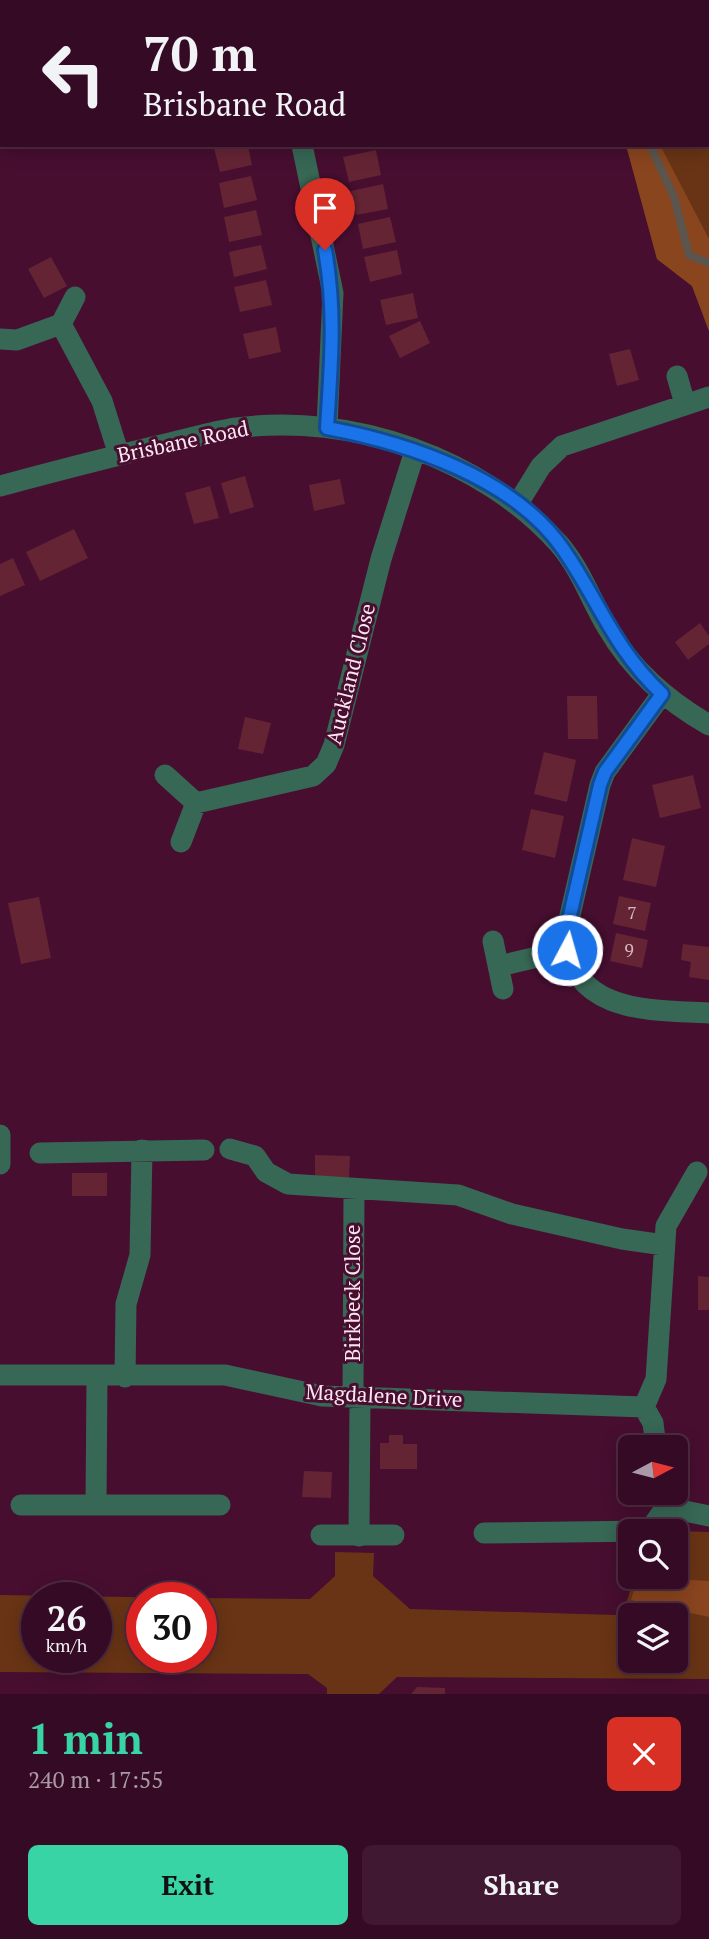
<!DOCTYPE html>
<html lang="en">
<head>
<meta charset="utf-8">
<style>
  body { margin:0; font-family:"PT Serif",serif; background:#401831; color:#f1f3f6; height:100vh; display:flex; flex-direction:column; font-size:26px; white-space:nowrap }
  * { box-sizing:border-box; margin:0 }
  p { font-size:23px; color:#aa9aa6 }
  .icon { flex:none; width:38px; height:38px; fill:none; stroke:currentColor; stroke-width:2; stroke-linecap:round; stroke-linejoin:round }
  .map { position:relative; height:1694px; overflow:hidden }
  .details { display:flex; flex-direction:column; background:#350a24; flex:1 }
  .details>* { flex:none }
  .guide { position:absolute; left:0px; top:0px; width:710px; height:147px; box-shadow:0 4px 18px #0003,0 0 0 2px #4f2b41; background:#350a24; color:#f1f3f6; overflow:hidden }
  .needle { width:46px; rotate:83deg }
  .controls { position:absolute; left:618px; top:1435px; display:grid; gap:14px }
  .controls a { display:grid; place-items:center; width:70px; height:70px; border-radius:10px; background:#350a24; box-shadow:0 4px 18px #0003,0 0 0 2px #4f2b41; font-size:35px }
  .speed { position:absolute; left:21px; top:1582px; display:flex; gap:14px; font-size:35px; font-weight:700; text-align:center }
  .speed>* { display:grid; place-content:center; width:91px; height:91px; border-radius:50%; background:#350a24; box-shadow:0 4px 18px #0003,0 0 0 2px #4f2b41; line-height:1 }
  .speed small { font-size:18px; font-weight:400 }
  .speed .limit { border:10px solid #d22; background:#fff; color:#111 }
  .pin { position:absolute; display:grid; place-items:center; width:60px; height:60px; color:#fff; margin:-72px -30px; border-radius:50% 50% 50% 0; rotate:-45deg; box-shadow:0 0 7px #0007 }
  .pin .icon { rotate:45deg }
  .me { position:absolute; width:77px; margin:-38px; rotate:6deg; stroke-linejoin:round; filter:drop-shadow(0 0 5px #0008) }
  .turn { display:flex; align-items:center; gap:24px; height:147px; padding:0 28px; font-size:32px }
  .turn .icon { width:91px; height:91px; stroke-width:2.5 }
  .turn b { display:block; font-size:49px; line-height:60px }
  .round { display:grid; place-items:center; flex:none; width:74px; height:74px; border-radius:10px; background:#401831 }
  .summary { display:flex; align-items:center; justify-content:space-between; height:119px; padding:0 28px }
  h1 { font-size:42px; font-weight:700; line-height:52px; color:#39d4a5 }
  .cta { display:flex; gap:14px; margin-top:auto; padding:14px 28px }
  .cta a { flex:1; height:80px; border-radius:10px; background:#39d4a5; color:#111; font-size:28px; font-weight:700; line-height:80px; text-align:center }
  .cta a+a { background:#401831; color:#f1f3f6 }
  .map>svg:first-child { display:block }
  .green { fill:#693415; fill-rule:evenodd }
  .forest { fill:#89451e }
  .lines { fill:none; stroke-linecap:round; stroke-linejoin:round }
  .stream { stroke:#5c554e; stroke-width:8 }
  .building { fill:#652434 }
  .minor { stroke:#376755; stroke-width:21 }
  .route-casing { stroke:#114b97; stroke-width:18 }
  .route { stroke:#1a73e8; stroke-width:12 }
  .labels { text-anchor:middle; stroke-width:6; stroke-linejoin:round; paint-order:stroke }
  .number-label { font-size:18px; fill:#d6b6c1 }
  .street-label { font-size:21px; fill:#fce6f0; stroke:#470e30 }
</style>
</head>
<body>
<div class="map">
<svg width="709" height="1694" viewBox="0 0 709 1694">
  <rect width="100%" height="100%" fill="#470e30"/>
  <path class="green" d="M591 0H709V331L692 286 657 259 626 145H709V2Z
    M678 1531 709 1532V1679L397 1677 379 1694H327V1688L308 1674 0 1672V1595L197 1598H142V1657H201V1598L310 1599 335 1576V1552L374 1553 373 1576 410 1609 617 1615 625 1608 634 1577H676V1534ZM37 1598H96V1657H37ZM630 1615H676V1661H630Z"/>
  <path class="forest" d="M626 145H660L709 239V331L692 286 657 259Z
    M638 1577 709 1581V1617L631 1600Z"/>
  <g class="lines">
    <path class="stream" d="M603 0V2
      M650 145 674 197 689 255 709 263"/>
  </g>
  <path class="building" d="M225 145H248L252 165 220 172 214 148Z
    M376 150 381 175 349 182 343 157Z
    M251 176 257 200 224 208 219 183Z
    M383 184 388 209 356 215 351 191Z
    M256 210 262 235 229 242 224 217Z
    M390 217 396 242 363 249 358 224Z
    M261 245 267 269 234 277 229 252Z
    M397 250 402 274 370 282 364 257Z
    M51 257 67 286 44 298 28 269Z
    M266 280 272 305 240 312 234 287Z
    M413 293 418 318 386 325 380 300Z
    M420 321 430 343 400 358 389 336Z
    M276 327 281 352 249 359 243 334Z
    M630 349 639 380 617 386 609 354Z
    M245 476 254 507 230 514 221 483Z
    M340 479 345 504 314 511 309 485Z
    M210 486 219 518 194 524 185 493Z
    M74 529 88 558 40 581 26 552Z
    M13 558 25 585 0 596V564Z
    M700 623 709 636V644L688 660 675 642Z
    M567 696H597L598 739H568Z
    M245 717 271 723 263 754 238 749Z
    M544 752 576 760 567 802 534 794Z
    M693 775 701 808 660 818 652 785Z
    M531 809 564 816 555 858 522 850Z
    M632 838 665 846 656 887 623 880Z
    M619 896 651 903 645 931 613 924Z
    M39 897 51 958 21 964 8 903Z
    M616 933 648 940 642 968 610 961Z
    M683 944 709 947V980L689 977 691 962 681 960Z
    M315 1155 350 1156 349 1178 315 1177Z
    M72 1173H107V1196H72Z
    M698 1276 709 1277V1310H698Z
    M389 1435H403V1444H417V1469H380V1443H389Z
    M304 1471 332 1472 331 1498 302 1497Z
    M417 1687 445 1688V1694H411Z"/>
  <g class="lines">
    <path class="minor" d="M270 0 271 2
      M519 0V2
      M468 2 477 0
      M302 145 333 293 327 427
      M61 324 102 401 119 455
      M0 339 17 340 61 324 75 297
      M677 376 685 404
      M0 486C56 471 113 456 170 443 192 438 214 431 237 428 351 412 483 459 559 544 580 568 591 600 607 627 632 670 666 700 709 725
      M517 505 541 466 562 446 709 397
      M662 694 605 772 600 785 565 937C573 1014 650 1010 709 1013
      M165 775 196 803 313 776 326 764 334 745 381 559 415 451
      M181 842 196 803
      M493 941 503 989
      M499 966 567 950
      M0 1135V1164
      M230 1149 255 1156 266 1172 288 1184 458 1195 512 1214 622 1239 664 1245
      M40 1153 204 1150
      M0 1375H225L322 1396 644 1407 653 1423 656 1447
      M125 1377 126 1304 140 1255 142 1150
      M353 1398 354 1189
      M644 1407 656 1379 666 1226 697 1172
      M666 1493 680 1510 709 1516
      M21 1505H220
      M96 1505 97 1376
      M484 1533 649 1531 670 1501
      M321 1535H394
      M359 1536 360 1398"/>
  </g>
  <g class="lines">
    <g class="route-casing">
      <path id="route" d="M325 250C336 312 331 365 327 428 408 443 514 478 563 549 599 601 614 649 662 694L605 772 600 785 565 937 567 950"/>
    </g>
    <use href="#route" class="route"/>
  </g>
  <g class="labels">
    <g class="number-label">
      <text x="632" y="919">7</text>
      <text x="629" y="956">9</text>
    </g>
    <g class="street-label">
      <text transform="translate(183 442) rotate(-12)" y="7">Brisbane Road</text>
      <text transform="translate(351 674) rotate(-76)" y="7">Auckland Close</text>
      <text transform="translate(353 1293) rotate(-90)" y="7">Birkbeck Close</text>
      <text transform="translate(384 1396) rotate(3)" y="7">Magdalene Drive</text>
    </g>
  </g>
</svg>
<div class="controls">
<a><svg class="needle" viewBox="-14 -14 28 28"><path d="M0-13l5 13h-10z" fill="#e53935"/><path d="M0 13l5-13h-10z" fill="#aa9aa6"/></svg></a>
<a><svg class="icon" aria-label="search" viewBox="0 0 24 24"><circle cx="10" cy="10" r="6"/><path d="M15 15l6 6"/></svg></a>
<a><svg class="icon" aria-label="layers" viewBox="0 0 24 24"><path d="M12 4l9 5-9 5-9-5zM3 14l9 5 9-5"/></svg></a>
</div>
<div class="speed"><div>26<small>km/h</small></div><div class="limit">30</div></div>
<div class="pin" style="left:325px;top:250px;background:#d93025"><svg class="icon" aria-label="arrive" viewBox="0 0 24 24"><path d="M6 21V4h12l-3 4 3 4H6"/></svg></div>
<svg class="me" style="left:567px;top:950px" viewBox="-20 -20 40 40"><circle r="17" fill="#1a73e8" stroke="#fff" stroke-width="3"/><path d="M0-11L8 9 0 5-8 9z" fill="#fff"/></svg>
<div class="guide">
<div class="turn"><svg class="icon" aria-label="left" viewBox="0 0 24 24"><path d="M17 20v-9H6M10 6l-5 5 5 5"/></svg><div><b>70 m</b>Brisbane Road</div></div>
</div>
</div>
<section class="details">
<div class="summary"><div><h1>1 min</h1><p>240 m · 17:55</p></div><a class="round" style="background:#d93025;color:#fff"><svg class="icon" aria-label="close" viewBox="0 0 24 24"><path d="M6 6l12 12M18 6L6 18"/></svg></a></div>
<div class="cta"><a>Exit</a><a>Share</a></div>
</section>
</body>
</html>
